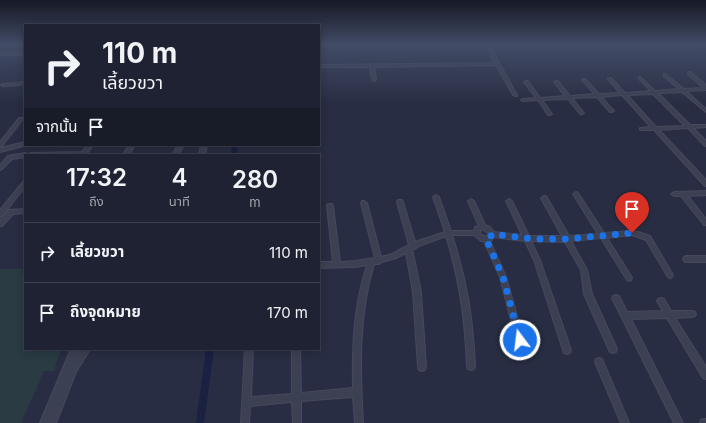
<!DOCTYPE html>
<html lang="th">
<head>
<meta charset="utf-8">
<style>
  body { margin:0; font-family:Inter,"Noto Sans Thai",sans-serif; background:#2b2f3e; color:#f1f3f6; height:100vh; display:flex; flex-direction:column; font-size:15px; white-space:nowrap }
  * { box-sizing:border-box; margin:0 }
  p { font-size:13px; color:#a1a4ac }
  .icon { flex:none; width:22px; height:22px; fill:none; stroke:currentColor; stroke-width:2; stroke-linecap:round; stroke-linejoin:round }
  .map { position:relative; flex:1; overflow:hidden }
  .drawer { position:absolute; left:24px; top:154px; width:296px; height:196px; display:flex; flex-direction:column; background:#1e2232; border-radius:0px; box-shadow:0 2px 10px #0003,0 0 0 1px #3c3f4d }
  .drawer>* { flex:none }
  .hud { position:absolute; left:24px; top:24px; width:296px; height:122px; border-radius:0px; box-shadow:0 2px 10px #0003,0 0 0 1px #3c3f4d; background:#1e2232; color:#f1f3f6; overflow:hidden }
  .pin { position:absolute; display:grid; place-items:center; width:34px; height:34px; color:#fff; margin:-41px -17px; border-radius:50% 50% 50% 0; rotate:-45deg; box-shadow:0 0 4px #0007 }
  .pin .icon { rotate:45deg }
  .me { position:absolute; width:44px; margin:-22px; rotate:345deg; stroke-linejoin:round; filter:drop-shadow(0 0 3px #0008) }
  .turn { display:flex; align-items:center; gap:14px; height:84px; padding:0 12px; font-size:18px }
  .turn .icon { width:52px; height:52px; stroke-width:2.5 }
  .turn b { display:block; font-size:28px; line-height:34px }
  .then { display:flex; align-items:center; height:38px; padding:0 12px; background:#0003; gap:8px; font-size:15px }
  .eta { display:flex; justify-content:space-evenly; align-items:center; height:68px; text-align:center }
  .eta b { font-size:24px; font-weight:600; line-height:28px }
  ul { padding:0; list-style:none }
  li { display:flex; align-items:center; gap:12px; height:60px; padding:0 12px; border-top:1px solid #3c3f4d }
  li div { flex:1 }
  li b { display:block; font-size:15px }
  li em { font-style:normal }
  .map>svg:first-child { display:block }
  .green { fill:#2a3b44 }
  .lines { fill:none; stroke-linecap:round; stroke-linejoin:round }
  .canal { fill:#1a2142; fill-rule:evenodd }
  .street-casing { stroke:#46495c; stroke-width:2 }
  .street { fill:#3c4053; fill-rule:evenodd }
  .route { stroke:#1a73e8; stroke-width:7; stroke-dasharray:0 12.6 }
</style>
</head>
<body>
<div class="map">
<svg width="706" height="423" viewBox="0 0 706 423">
  <rect width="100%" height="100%" fill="#282d43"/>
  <path class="green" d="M0 269H25L21 274H25V349H61L54 371H44L21 423H0Z"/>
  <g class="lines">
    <path class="canal" d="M689 45H693L706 53V56Z
      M232 145H238L237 155H231Z
      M206 349H214L204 423H196Z"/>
    <g class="street-casing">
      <path id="street" d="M485 45H489L517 95V96H515L513 95 496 65 374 67 376 80 374 81 372 80 370 67H319V65L495 63Z
        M0 53H25V55H0Z
        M688 72H690L706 85V90L686 91 706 109V112L682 92 658 93 690 125H706V127L693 128 706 141V146L704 145 688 128 659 130 706 180V186L704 185 654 130H640V128L651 127 622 95 601 97 614 111 612 112H610L597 97 572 98 584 113 582 114H580L568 99 542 100 552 114 550 115H548L538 100 523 101 521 100 523 99 536 98 524 82 526 81H528L540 98 565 96 554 82 556 81H558L570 96 595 94 582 80 584 79H585L599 94 620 93 608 79 610 78H611L625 93 651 91 639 79V77H640L655 91 679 89 664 76V74H665L684 89 704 88 688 74ZM653 94 685 126 656 127 627 95Z
        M25 81V83L19 85 3 86 1 85 3 84 19 83Z
        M19 118H23V119L2 146 0 147V142Z
        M25 142V145H27L0 152V148Z
        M87 145H93L86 155H25V157L12 159 2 169 0 170V165L8 156 25 153 28 155 30 153 82 152Z
        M129 145H135L129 155H123Z
        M178 145H184L178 155H172Z
        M201 145H207L205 155H199Z
        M25 181V187L2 216H0V210L23 182Z
        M706 191V195L688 196 706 219V225H704L681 196H674L671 194 674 192Z
        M576 192 578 193 604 233 632 231 638 232 650 236 673 275 672 277 670 278 668 277 646 240 632 235 607 238 631 276 632 278 631 280 629 281 627 280 601 238 571 241 587 270 592 294 617 349 616 352 613 353 610 352 584 294 581 270 565 242 531 241 540 260 571 350 570 353 567 354 564 353 563 350 534 260 525 241 493 237 492 240 490 241 506 277 524 340 523 343 520 344 517 343 516 340 500 277 484 241H481L474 235H452C467 281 473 319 475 366L474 369 471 370 468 369 467 366C465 319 460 281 446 236L419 246 415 249H412L421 292 426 367 425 370 422 371 419 370 418 367 413 292 406 253 396 258 382 262 379 264H374C358 317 360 369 363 423H355L353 397 301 401V423H293L292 402 250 406 249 423H241L245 349H253L251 397 292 394V349H300L301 393 353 388C352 346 354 305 367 265L355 267 319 268V262H333L327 206 328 204H332L333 206 340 262 355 261 375 258 361 203 362 201H364L367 203 381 257 392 254 409 245 397 202 398 200H402L403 202 415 242 445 232 433 197 436 195 439 197 451 231H474L475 227 479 226 468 201 471 199 474 201 485 225 490 227 494 232 522 235 506 201 509 199 512 201 529 236H562L541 198 544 196H546L569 236 598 234 573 194ZM480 230H483L488 233 487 236H484L480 234Z
        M25 209V213L13 214 2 226H0V220L9 210Z
        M686 256H706V262H686L684 261 683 259 684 257Z
        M616 295 619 296 627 312 663 311 657 301 658 299 661 298 664 299 671 311H692L695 312 696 314 695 316 692 317 675 318 706 367V379L703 378 667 318 631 319 683 423H674L612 298 613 296Z
        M71 349H79L75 359 81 349H90L76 372 56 423H40Z
        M599 358 602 359 629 423H621L595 362 596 359Z
        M704 419H706V423H700L701 420Z"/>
    </g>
    <use href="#street" class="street"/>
  </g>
  <linearGradient id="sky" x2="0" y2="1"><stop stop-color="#161925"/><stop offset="0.43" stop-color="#424c66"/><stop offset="1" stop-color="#424c66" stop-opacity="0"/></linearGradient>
  <rect width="706" height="104" fill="url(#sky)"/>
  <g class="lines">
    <path class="route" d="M520 340 503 277 486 239 490 238 492 234 533 239H567L632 233"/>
  </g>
</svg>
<div class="pin" style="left:632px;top:233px;background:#d93025"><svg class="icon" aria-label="arrive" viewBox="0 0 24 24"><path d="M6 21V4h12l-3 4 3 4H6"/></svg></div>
<svg class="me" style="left:520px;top:340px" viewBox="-20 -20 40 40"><circle r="17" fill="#1a73e8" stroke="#fff" stroke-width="3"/><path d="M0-11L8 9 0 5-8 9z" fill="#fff"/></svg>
<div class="hud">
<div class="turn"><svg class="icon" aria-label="right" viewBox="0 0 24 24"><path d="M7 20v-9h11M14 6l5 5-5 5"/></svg><div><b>110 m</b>เลี้ยวขวา</div></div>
<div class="then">จากนั้น<svg class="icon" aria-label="arrive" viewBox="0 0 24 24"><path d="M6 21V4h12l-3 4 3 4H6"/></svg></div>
</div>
<section class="drawer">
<div class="eta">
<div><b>17:32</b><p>ถึง</p></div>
<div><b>4</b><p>นาที</p></div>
<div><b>280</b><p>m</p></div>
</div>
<ul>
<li><svg class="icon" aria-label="right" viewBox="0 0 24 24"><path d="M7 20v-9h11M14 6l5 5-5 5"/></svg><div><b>เลี้ยวขวา</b></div><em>110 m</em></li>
<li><svg class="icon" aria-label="arrive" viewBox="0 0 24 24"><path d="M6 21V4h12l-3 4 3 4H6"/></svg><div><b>ถึงจุดหมาย</b></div><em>170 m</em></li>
</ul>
</section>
</div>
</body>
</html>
